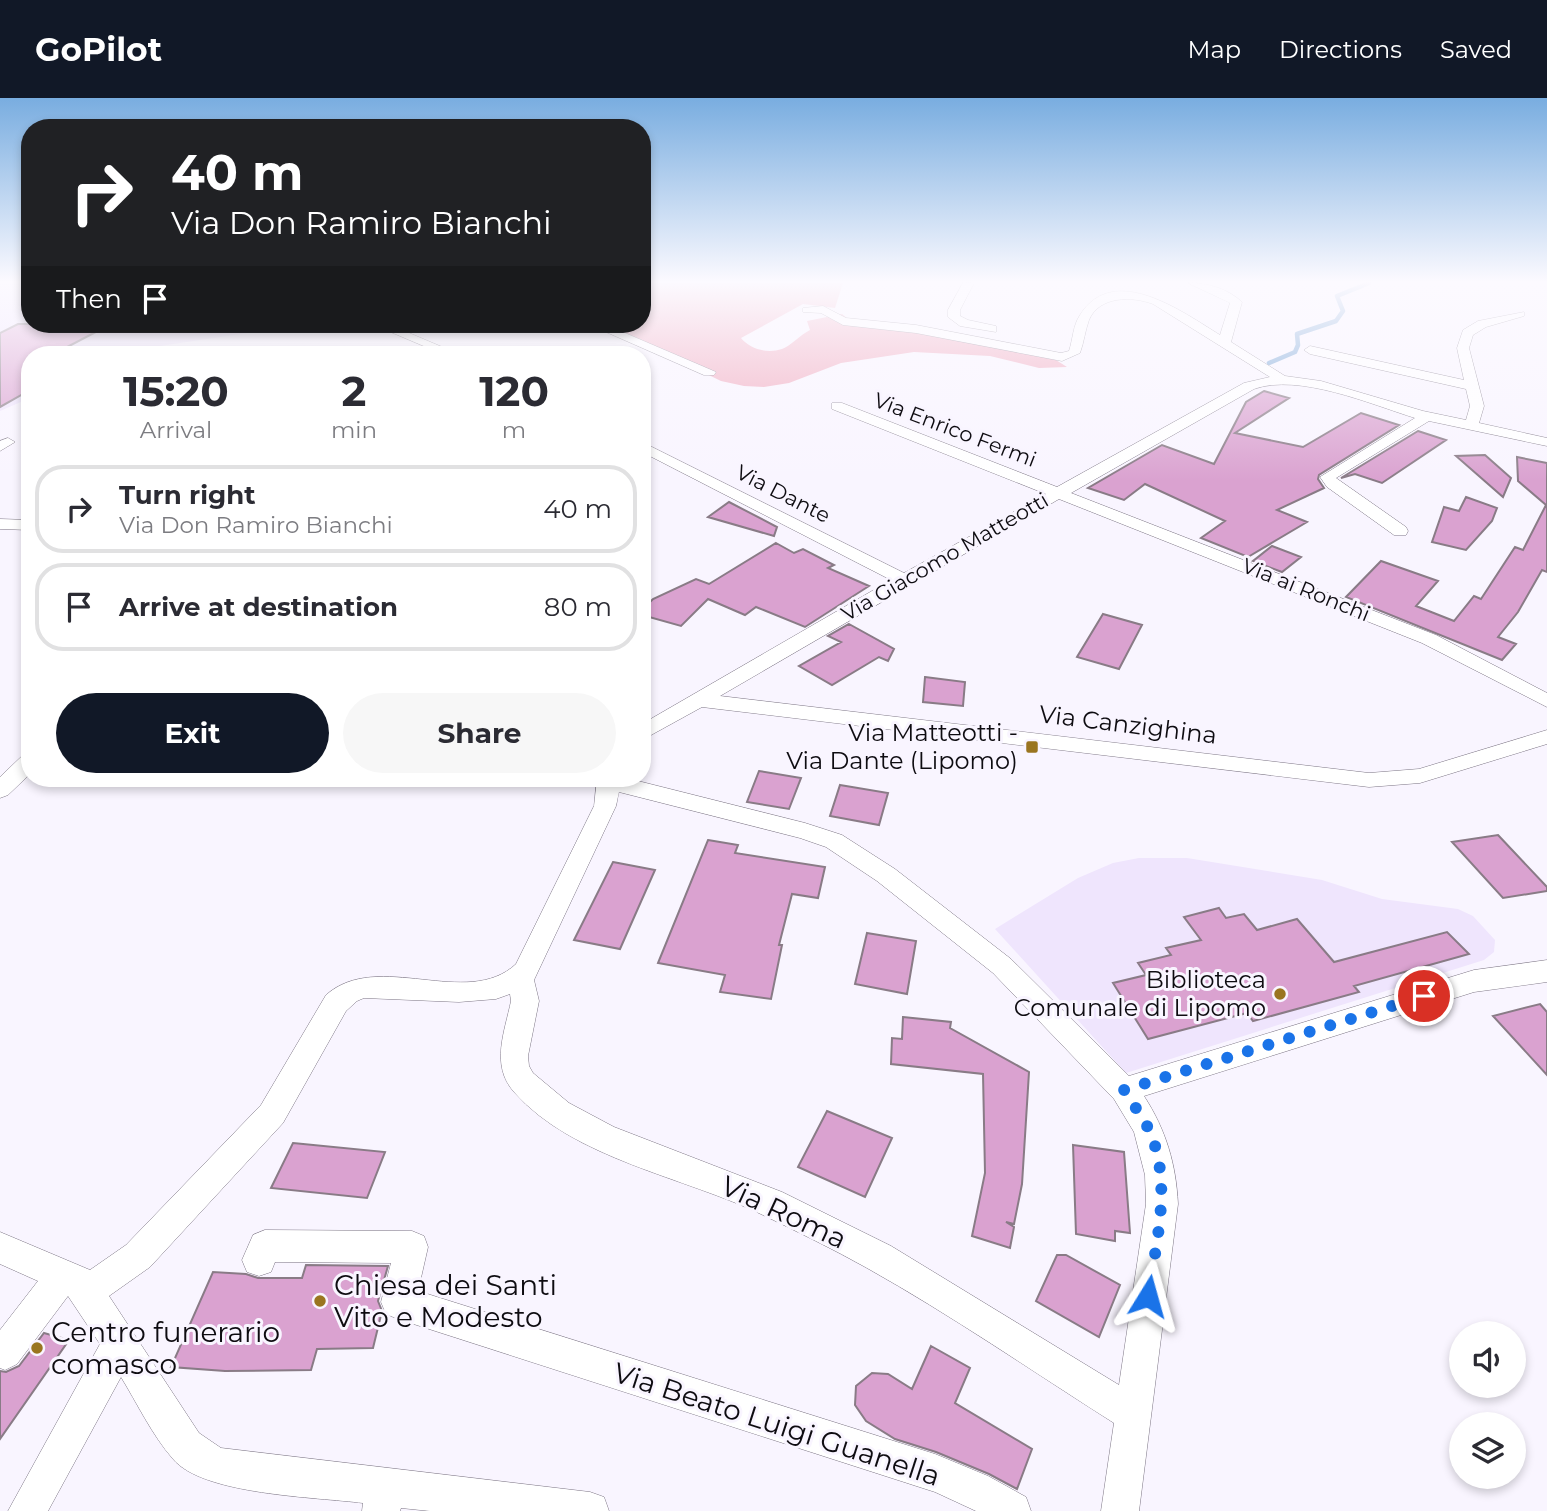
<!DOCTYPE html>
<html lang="en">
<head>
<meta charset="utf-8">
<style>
  body { margin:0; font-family:Montserrat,sans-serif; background:#f7f7f7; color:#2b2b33; height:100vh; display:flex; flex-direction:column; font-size:26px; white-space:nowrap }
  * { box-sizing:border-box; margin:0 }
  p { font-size:23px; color:#7c7c81 }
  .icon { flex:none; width:38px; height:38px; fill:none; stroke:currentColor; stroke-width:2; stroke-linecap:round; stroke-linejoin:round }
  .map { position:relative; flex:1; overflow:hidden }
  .drawer { position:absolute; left:21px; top:248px; width:630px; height:441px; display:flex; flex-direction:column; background:#fff; border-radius:28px; box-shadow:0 4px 10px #0003 }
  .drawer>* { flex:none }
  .hud { position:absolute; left:21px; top:21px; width:630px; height:214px; border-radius:28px; box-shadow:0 4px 10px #0003; background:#202124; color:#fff; overflow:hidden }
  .controls { position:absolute; left:1449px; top:1223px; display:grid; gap:14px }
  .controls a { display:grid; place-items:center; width:77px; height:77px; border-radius:50%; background:#fff; box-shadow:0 4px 10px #0003; font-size:35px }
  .pin { position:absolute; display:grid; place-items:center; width:60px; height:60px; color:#fff; margin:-30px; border:4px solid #fff; border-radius:50%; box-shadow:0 2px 7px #0007 }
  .me { position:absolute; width:77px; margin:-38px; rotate:8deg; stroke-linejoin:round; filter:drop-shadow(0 0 5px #0008) }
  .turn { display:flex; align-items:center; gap:24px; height:147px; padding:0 35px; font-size:32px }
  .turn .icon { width:91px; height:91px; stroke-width:2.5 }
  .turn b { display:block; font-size:49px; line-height:60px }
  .then { display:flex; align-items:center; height:66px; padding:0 35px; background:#0003; gap:14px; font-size:26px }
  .eta { display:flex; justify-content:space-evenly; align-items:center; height:119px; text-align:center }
  .eta b { font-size:42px; font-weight:700; line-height:49px }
  .cta { display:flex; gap:14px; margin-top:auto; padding:14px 35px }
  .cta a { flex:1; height:80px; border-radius:42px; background:#111827; color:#fff; font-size:28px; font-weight:700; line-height:80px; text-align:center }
  .cta a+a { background:#f7f7f7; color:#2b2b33 }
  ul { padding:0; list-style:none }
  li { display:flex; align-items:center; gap:21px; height:88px; margin:0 14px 10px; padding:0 21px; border:4px solid #e1e1e2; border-radius:28px }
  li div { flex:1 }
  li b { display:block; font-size:26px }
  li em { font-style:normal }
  header { display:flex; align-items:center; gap:42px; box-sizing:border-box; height:98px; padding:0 35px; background:#111827; color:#fff }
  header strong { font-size:33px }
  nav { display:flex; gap:38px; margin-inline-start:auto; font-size:24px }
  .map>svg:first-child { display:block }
  .built { fill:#efe5fd }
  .forest { fill:#f0a8bd }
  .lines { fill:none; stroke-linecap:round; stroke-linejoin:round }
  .stream { stroke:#74a2d4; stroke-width:4.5 }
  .building { fill:#daa2d0; stroke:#897b86; stroke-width:2 }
  .street-casing { stroke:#7d7685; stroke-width:1 }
  .street { fill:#fff; fill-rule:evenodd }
  .route { stroke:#1a73e8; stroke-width:12; stroke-dasharray:0 21.6 }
  .poi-dot { fill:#9a7520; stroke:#f9f5ff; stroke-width:2.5 }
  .labels { text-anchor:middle; stroke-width:6; stroke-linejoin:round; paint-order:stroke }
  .far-street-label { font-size:21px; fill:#0e0c11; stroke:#f9f5ff }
  .street-label { font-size:24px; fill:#0e0c11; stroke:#f9f5ff }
  .poi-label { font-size:24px; fill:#0e0c11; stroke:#f9f5ff; text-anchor:end }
  .near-street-label { font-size:28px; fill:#0e0c11; stroke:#f9f5ff }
  .near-poi-label { font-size:28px; fill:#0e0c11; stroke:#f9f5ff; text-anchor:start }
</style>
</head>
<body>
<header>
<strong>GoPilot</strong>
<nav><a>Map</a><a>Directions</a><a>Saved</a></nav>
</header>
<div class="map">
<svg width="1547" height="1413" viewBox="0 0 1547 1413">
  <rect width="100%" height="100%" fill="#f9f5ff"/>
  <path class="built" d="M0 185 30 186V226H240L254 234 133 252 122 257H30V300L0 313Z
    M1139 760H1187L1322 782 1382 801 1458 811 1473 818 1495 842 1494 854 1484 862 1126 975 995 831 1078 780 1113 765Z"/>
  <path class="forest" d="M642 185H843L835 210 803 206 741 240C750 251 767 256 782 251 789 249 800 237 810 232L807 223 842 216 853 225 906 230 1056 262 1067 269 1039 270 990 258 914 254 841 265 789 285 764 289 744 288 721 283 604 226H642Z"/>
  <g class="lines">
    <path class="stream" d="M1269 265 1295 254 1298 247 1297 236 1336 223 1343 213 1337 198 1369 185"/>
  </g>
  <path class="building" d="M18 226H111L52 257H30V292L0 309V235Z
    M1264 293 1289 300 1235 335 1303 349 1361 315 1399 327 1319 377 1318 381 1324 390 1277 412 1307 424 1248 459 1201 440 1225 423 1145 386 1124 402 1088 390 1162 347 1214 366 1246 304Z
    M1418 333 1446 342 1382 385 1355 376 1341 380Z
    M1485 357 1511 380 1503 399 1456 358Z
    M1517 359 1547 365V474L1542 472 1518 514 1498 539 1516 546 1502 562 1346 499 1381 463 1438 483 1416 508 1454 523 1474 498 1481 501 1515 449 1523 452 1546 407 1518 383Z
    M1466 399 1497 410 1492 423 1466 452 1432 444 1444 409 1459 413Z
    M729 404 777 429 774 438 708 419Z
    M776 445 794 455 803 451 834 467 828 470 869 488 805 529 756 509 745 517 708 501 681 528 642 517V512L653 501 696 481 709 486Z
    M1272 448 1301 459 1282 474 1253 463Z
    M1103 516 1142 527 1119 571 1077 559Z
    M849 526 894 551 888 563 879 559 832 587 799 568 841 544 828 538Z
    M925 579 965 584 963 608 923 604Z
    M759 673 801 680 789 711 747 704Z
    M840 687 888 695 879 727 830 718Z
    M1498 737 1547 789V793L1503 800 1452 744Z
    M708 742 738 747 735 755 825 769 818 800 792 796 779 847H782L771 901 720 894 725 877 658 865Z
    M613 764 655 772 620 851 574 842Z
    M1219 810 1226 820 1244 816 1257 832 1297 821 1334 864 1447 834 1469 856 1354 888 1359 894 1253 923 1247 915 1148 941 1113 885 1146 877 1138 865 1171 857 1166 850 1201 842 1184 819Z
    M867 835 916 843 907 896 855 886Z
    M1540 906 1547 914V977L1493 918Z
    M903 919 951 924 950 930 1029 974 1022 1086 1014 1126 1006 1124 1014 1129 1010 1150 972 1138 985 1075 983 976 891 966 892 940 902 941Z
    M827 1013 892 1040 865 1099 798 1069Z
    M293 1045 385 1054 367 1100 271 1090Z
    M1073 1047 1124 1054 1130 1135 1115 1133V1143L1076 1136Z
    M1057 1157H1066L1120 1187 1099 1239 1036 1203Z
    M306 1167 388 1168 378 1203 382 1213 373 1250 317 1251 311 1272 225 1273 171 1269 213 1174 246 1176 258 1180H302Z
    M44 1235 69 1242 0 1341V1273L6 1274 19 1268Z
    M931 1248 970 1270 955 1305 1032 1351 1017 1391 989 1376 936 1354 895 1341 866 1323 855 1307 856 1288 872 1275 888 1276 912 1291Z"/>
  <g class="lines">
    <g class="street-casing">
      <path id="street" d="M963 185H974L960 212V218L968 222 996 228V234L960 228 948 219V212Z
        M1188 185C1207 185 1227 190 1242 204L1231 244 1285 278 1321 283 1423 313 1466 322 1470 308 1466 291 1310 256 1304 252 1310 248 1464 282 1457 250 1463 232 1478 223 1524 214V218L1486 229 1473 237 1469 250 1484 308 1479 325 1547 340V348L1429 323 1336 380 1406 429 1408 433 1406 437H1394L1327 389 1320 379 1415 320C1370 306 1299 275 1254 291L1071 395 1436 537 1547 595V609L1422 545 1059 401 720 598 1369 675 1419 671 1547 632V646L1420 685 1369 689 702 609 642 642V626L891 482 642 354V344L904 475 1046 396 832 311V305H842L1057 389 1244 285 1270 279 1153 206C1132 198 1099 198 1089 222 1085 233 1084 244 1080 255L1062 263 916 235 843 227 821 215 803 214V210L823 208 846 220 916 227 1061 255 1069 253C1073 241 1073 227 1080 217 1114 163 1184 215 1220 237L1230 205Z
        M372 226H388L461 257H445Z
        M588 226H604L716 274 714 277H704Z
        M8 340 15 344 0 353V343Z
        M0 421 30 422V432L0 431Z
        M30 656V676L8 697 0 700V679L22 658Z
        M597 681H630L805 725 842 737 895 771 1011 861 1129 978 1474 872 1547 862V884L1474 894 1144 998C1166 1032 1176 1066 1178 1106L1139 1413H1101L1114 1325C1032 1273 951 1217 867 1170 833 1151 798 1134 763 1117 685 1079 573 1061 514 994 490 967 505 933 511 903L510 896 496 901 459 904 364 900 357 903 346 913 283 1025 150 1169 109 1198 199 1335 221 1350 590 1394 604 1399 609 1413H430L401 1410 400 1413H362L363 1405C316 1399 203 1397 173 1361 152 1337 137 1305 121 1279L48 1413H8L100 1246 68 1198 17 1266 5 1272 0 1270V1232L38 1183 0 1166V1134L90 1172 126 1147 261 1007 326 897C378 851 467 912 516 866L594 708ZM619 694 800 740 826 749 877 783 993 875 1114 1001 1134 1034 1145 1077 1146 1106 1119 1287 891 1148 782 1094 614 1029 569 1005 533 975 529 968 528 958 539 903 534 882 616 708Z
        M265 1132 412 1133 424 1138 428 1149 418 1193 935 1356 988 1378 1026 1399 1031 1413H976L935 1394 398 1221 386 1216 381 1204 391 1165 275 1164 271 1174 259 1178 247 1174 242 1162 253 1137Z"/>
    </g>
    <use href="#street" class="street"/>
  </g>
  <linearGradient id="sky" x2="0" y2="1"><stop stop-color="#79ade0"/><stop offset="0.48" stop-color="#fcfaff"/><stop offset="1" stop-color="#fcfaff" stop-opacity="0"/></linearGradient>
  <rect width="1547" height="383" fill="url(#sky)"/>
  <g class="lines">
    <path class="route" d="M1148 1198C1156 1144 1174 1081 1147 1028 1141 1016 1131 1004 1124 992L1424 898"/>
  </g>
  <g class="poi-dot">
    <rect x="1025" y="642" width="14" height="14" rx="3.5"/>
    <circle cx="1280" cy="896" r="7"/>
    <circle cx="320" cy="1203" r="7"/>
    <circle cx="37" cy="1250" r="7"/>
  </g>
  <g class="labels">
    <g class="far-street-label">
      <text transform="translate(955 332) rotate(21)" y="7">Via Enrico Fermi</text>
      <text transform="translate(783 396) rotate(27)" y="7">Via Dante</text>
      <text transform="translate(945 459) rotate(-30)" y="7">Via Giacomo Matteotti</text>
      <text transform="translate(1306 492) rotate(22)" y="7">Via ai Ronchi</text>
    </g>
    <g class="street-label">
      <text transform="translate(1128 627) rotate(7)" y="8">Via Canzighina</text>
    </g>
    <g class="poi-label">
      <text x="1018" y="643">Via Matteotti -<tspan x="1018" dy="28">Via Dante (Lipomo)</tspan></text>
      <text x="1266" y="890">Biblioteca<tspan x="1266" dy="28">Comunale di Lipomo</tspan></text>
    </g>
    <g class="near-street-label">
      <text transform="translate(784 1114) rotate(25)" y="10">Via Roma</text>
      <text transform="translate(777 1326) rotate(18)" y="10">Via Beato Luigi Guanella</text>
    </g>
    <g class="near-poi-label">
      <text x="334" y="1197">Chiesa dei Santi<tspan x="334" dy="32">Vito e Modesto</tspan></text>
      <text x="51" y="1244">Centro funerario<tspan x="51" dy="32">comasco</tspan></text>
    </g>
  </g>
</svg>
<div class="controls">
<a><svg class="icon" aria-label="sound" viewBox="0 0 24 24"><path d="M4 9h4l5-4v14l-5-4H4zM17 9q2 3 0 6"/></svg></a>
<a><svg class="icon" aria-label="layers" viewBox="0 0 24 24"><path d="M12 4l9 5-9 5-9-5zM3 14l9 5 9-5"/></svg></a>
</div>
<div class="pin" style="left:1424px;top:898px;background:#d93025"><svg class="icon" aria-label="arrive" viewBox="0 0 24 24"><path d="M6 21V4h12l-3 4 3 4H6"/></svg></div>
<svg class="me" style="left:1148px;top:1198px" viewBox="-20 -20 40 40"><path d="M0-17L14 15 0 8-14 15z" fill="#1a73e8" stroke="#fff" stroke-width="4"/></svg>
<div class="hud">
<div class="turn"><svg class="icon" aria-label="right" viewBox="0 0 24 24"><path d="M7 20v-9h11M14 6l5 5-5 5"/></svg><div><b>40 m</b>Via Don Ramiro Bianchi</div></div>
<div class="then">Then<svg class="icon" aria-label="arrive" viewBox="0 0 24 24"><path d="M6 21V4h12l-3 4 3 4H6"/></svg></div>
</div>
<section class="drawer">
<div class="eta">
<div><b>15:20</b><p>Arrival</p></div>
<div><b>2</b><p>min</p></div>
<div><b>120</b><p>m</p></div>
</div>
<ul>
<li><svg class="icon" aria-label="right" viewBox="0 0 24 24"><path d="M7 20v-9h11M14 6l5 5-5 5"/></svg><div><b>Turn right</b><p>Via Don Ramiro Bianchi</p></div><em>40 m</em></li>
<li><svg class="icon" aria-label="arrive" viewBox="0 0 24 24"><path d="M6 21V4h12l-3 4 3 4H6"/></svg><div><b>Arrive at destination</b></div><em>80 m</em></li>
</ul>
<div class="cta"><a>Exit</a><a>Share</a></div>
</section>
</div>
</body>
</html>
